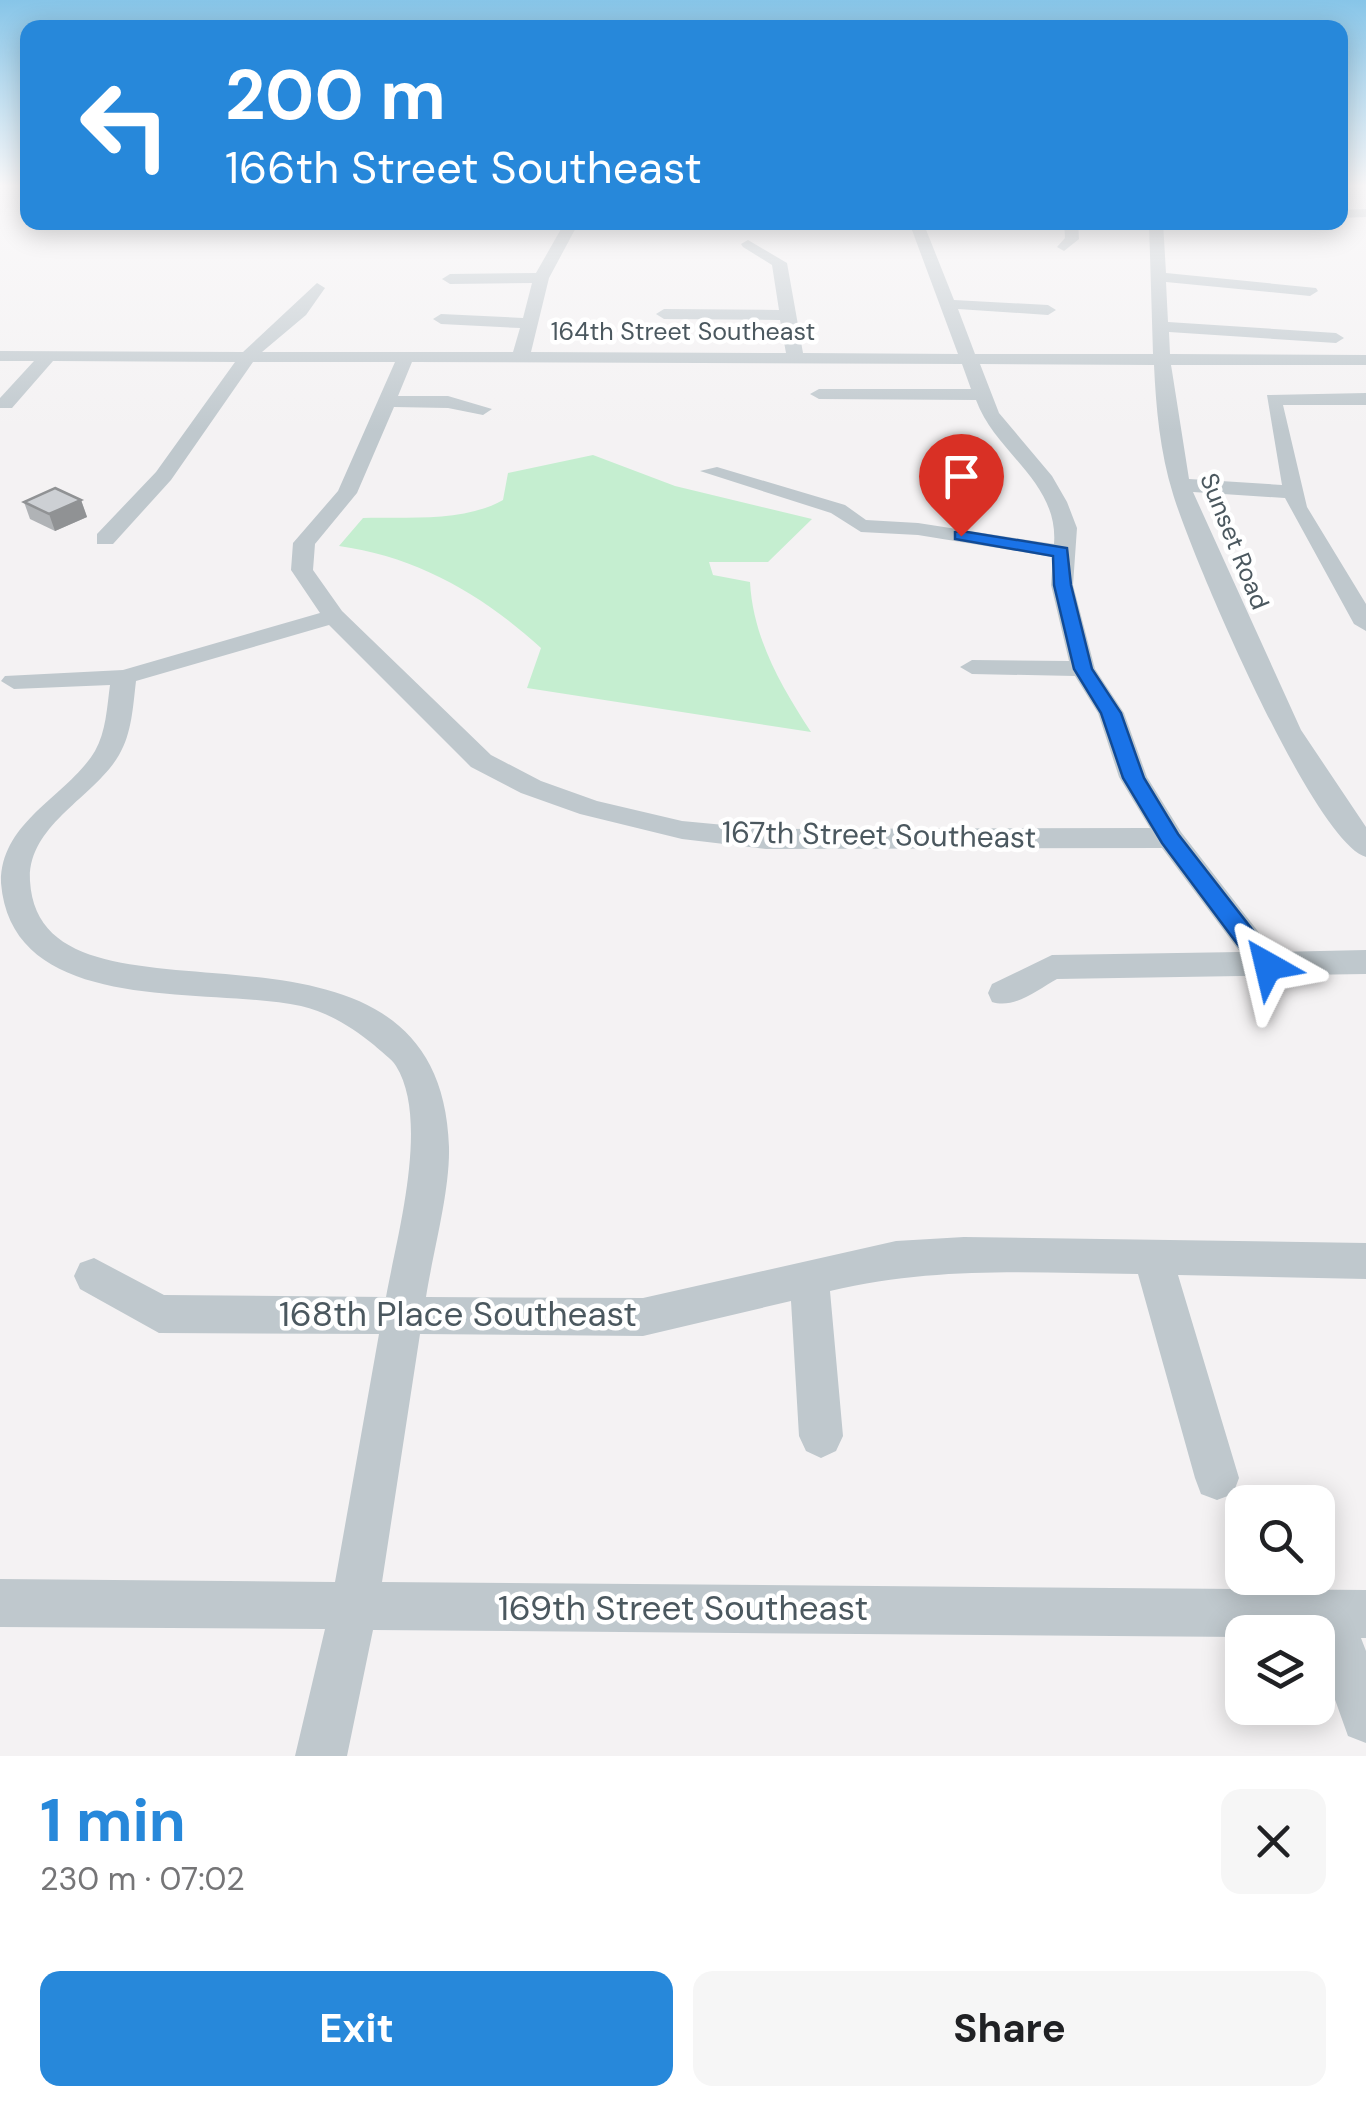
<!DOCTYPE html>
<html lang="en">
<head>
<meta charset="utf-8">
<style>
  body { margin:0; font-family:"DM Sans",sans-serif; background:#f6f6f6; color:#202124; height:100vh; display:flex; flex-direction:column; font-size:38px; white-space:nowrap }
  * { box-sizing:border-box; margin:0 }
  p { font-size:32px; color:#757577 }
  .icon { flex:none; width:55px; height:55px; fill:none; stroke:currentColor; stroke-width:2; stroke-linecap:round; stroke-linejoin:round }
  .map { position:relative; height:1756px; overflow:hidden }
  .side { display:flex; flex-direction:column; background:#fff; flex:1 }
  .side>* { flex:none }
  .guide { position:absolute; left:20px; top:20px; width:1328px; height:210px; border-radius:20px; box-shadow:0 5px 25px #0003; background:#2788da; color:#fff; overflow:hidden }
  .tools { position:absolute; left:1225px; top:1485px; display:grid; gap:20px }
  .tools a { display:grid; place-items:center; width:110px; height:110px; border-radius:20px; background:#fff; box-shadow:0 5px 25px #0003; font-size:50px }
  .pin { position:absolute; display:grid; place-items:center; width:85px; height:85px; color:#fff; margin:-102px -42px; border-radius:50% 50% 50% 0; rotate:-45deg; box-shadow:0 0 10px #0007 }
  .pin .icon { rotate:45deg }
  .me { position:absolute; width:110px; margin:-55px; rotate:323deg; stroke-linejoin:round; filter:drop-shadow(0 0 8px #0008) }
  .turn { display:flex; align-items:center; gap:35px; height:210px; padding:0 40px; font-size:45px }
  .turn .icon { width:130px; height:130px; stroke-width:2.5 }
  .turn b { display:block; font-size:70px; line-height:85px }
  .round { display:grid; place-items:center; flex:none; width:105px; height:105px; border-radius:20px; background:#f6f6f6 }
  .head { display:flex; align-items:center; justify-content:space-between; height:170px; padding:0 40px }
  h1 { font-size:60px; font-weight:700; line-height:75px; color:#2788da }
  .cta { display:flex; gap:20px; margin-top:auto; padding:20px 40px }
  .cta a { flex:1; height:115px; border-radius:20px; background:#2788da; color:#fff; font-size:40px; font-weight:700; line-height:115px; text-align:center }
  .cta a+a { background:#f6f6f6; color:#202124 }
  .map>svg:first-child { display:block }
  .green { fill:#c5eed0 }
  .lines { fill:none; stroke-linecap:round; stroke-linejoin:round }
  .minor { fill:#bfc8cd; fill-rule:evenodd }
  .wall { fill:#b0b3b6 }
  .shaded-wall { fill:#909294 }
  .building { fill:#cdd0d4; stroke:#909294; stroke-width:2.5 }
  .route { fill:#1a73e8; stroke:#114b97; stroke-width:2.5 }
  .labels { text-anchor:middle; stroke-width:9; stroke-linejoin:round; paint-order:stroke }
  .far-street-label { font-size:25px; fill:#4b585f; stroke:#fff }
  .street-label { font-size:30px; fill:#4b585f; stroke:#fff }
  .near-street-label { font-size:35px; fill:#4b585f; stroke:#fff }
</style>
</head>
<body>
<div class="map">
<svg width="1366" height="1756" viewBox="0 0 1366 1756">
  <rect width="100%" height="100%" fill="#f4f2f3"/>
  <path class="green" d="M593 455 675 486 812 519 768 562H709L713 575 750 582C753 638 781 686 811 732L527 688 541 648C482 594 417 557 339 546L363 518C406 517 465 522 503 500L508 473Z"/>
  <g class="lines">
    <path class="minor" d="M1366 209V217L1340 218V210Z
      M565 222H579L549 278 531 352 786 353 780 320 664 319 656 314 664 309 779 310 772 265 743 247 741 244 748 240 787 263 803 353 958 354 909 222H923L954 300 1048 305 1056 310 1048 315 958 309 975 354H1153L1149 222H1163L1166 273 1316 288 1318 291 1310 296 1166 282 1168 322 1336 333 1344 338 1336 343 1169 332 1170 354 1366 355V365H1171L1172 371 1189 479 1282 485 1267 395 1366 393V405H1283L1307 507 1366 604V631L1354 624 1285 498 1193 492 1301 730 1366 827V857C1313 842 1191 554 1173 494 1160 452 1156 408 1154 365L980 364 999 413 1052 476 1067 502 1077 528 1073 585 1095 669 1124 713 1147 777 1181 832 1274 952 1366 950V974L1057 979C1037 990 1015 1009 992 1002L988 993 992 984 1052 955 1240 952 1162 848 766 849 682 839 580 814 521 793 471 767 329 625 136 681C133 706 132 733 119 755 95 797 27 825 30 881 40 1056 440 869 449 1147 450 1192 433 1252 426 1297L643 1298 896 1241 964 1237 1366 1243V1279L1178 1275 1239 1478 1233 1494 1217 1500 1201 1494 1195 1478 1138 1274C1030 1273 937 1266 830 1291L843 1436 836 1451 821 1458 806 1451 799 1436 791 1301 643 1336 420 1334 382 1582 1366 1590V1638H1361L1366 1651V1743L1348 1736 1318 1652V1632H1242V1637L373 1630 347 1756H295L325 1629 0 1627V1579L335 1582 379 1334 159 1333 80 1289 74 1276 80 1263 94 1258 164 1295 386 1297C397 1236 430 1120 396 1066 391 1058 381 1052 374 1045 353 1028 328 1012 301 1006 207 986 12 1018 1 883 0 821 68 796 95 751 106 732 107 707 110 685L14 689 1 681 5 676 123 670 320 613 291 570 293 543 338 491 395 362H253L171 480 113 544H97V534L156 472 235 362 53 361 12 408H0V398L34 361H0V351L243 352 317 283 325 288 306 315 262 352H513L520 328 441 324 433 319 441 314 523 318 532 283 450 284 442 279 450 274 536 273ZM412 362 962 364 971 389H819L810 394 819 399 976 400C995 453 1059 482 1054 544L918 523 866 520 845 505 717 467 700 471 831 513 861 532 918 535 1053 557 1051 585 1069 661 972 660 960 667 972 674 1075 676 1098 713 1119 777 1150 828 766 829 682 821 597 801 541 781 491 755 342 611 313 570 315 544 357 493 394 407 448 408 483 415 492 409 448 396H398Z
      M1064 222H1078L1079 239 1064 251 1057 247 1065 238Z"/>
  </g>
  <path class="wall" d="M81 500 87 517 55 531 30 519 24 502Z"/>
  <path class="shaded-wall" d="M81 500 87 517 55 531 49 514Z"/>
  <path class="building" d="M55 488 81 500 49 514 24 502Z"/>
  <linearGradient id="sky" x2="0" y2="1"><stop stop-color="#87c5e8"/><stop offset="0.43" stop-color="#faf9fa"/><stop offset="1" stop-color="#faf9fa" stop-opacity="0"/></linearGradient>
  <rect width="1366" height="432" fill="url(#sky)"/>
  <path class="route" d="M961 531 1067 548 1071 585 1092 669 1121 713 1144 778 1178 834 1276 960 1280 966 1276 973H1259L1162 843 1123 778 1101 713 1074 669 1054 585 1053 556 955 539V532Z"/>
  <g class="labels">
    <g class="far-street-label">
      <text x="683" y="340">164th Street Southeast</text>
      <text transform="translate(1235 541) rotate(68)" y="9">Sunset Road</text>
    </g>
    <g class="street-label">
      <text transform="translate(879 835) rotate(1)" y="10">167th Street Southeast</text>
    </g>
    <g class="near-street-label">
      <text x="458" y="1326">168th Place Southeast</text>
      <text x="683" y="1620">169th Street Southeast</text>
    </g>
  </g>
</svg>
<div class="tools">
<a><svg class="icon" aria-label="search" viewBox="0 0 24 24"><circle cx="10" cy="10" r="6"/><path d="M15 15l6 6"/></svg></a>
<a><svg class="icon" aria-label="layers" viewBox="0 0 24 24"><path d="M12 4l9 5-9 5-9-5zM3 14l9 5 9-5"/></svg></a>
</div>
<div class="pin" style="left:961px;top:536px;background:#d93025"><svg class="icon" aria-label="arrive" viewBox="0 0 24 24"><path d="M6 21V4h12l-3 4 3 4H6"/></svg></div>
<svg class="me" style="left:1268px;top:966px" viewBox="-20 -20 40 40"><path d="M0-17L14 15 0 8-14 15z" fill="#1a73e8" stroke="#fff" stroke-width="4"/></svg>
<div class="guide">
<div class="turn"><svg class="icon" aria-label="left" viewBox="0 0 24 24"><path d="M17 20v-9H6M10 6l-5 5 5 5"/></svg><div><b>200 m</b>166th Street Southeast</div></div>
</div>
</div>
<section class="side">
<div class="head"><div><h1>1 min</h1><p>230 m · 07:02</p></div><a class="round"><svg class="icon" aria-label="close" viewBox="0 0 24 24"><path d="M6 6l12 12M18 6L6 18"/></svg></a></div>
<div class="cta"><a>Exit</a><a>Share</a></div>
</section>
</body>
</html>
